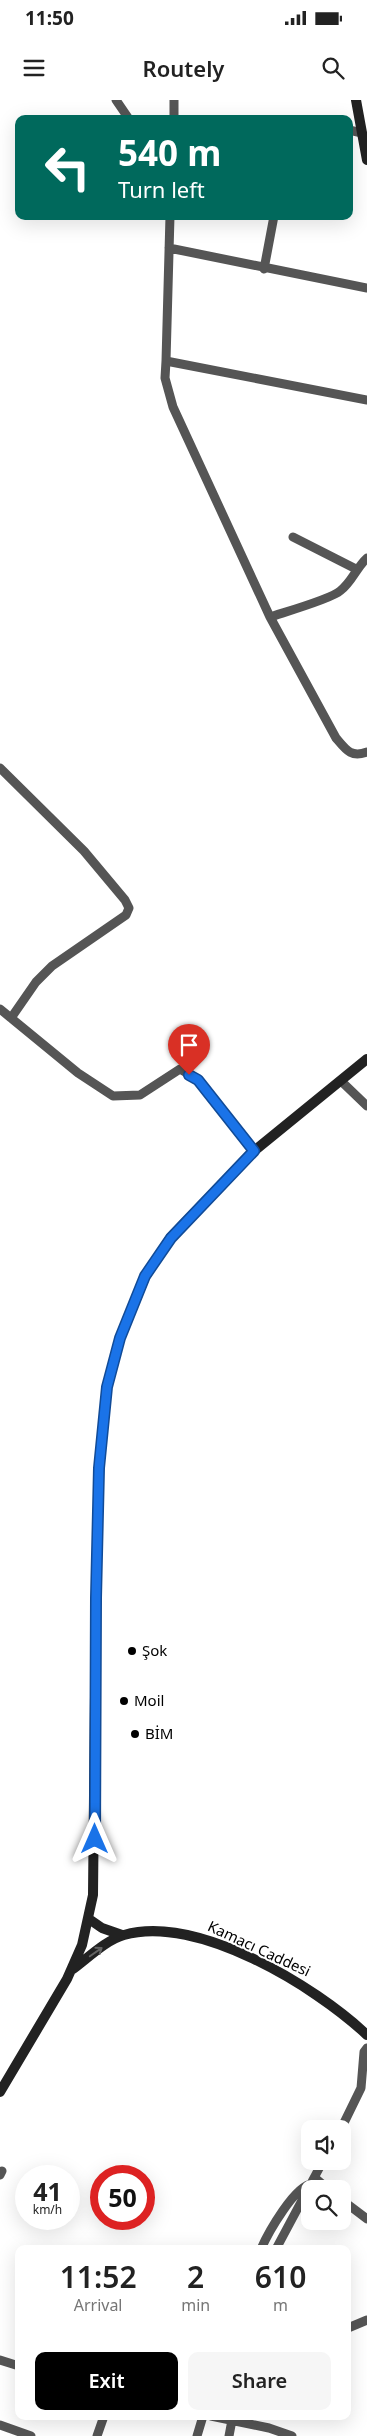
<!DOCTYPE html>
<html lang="en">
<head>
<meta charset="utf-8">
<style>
  body { margin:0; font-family:"Noto Sans",sans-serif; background:#f6f6f6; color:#222; height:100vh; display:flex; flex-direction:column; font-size:19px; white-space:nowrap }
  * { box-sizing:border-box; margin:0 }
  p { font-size:16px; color:#767676 }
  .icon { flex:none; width:28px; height:28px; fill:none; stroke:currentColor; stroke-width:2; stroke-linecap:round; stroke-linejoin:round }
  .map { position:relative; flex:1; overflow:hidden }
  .panel { position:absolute; left:15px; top:2145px; width:336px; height:175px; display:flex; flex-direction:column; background:#fff; border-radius:10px; box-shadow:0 5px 20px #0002 }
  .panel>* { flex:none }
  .banner { position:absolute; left:15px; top:15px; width:338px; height:105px; border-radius:10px; box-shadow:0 5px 20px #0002; background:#00695c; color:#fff; overflow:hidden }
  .tools { position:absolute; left:301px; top:2020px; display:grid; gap:10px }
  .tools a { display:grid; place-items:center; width:50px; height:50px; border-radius:10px; background:#fff; box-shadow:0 5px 20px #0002; font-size:25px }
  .speed { position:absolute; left:15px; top:2065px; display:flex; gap:10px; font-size:25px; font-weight:700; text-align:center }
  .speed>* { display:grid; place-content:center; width:65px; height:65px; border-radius:50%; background:#fff; box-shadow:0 5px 20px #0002; line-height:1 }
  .speed small { font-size:12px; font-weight:400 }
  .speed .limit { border:8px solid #d22; background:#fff; color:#111 }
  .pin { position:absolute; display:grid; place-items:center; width:42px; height:42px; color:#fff; margin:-51px -21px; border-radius:50% 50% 50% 0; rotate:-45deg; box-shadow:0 0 5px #0007 }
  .pin .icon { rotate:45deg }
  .me { position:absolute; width:55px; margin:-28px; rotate:0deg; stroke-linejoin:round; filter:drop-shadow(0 0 4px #0008) }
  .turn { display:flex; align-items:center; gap:18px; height:105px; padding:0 20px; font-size:22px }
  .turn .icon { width:65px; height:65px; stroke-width:2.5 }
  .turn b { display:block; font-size:35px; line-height:42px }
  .eta { display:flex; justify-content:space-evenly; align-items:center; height:85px; text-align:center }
  .eta b { font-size:30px; font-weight:600; line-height:35px }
  .button { display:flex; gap:10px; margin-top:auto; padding:10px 20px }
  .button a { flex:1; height:58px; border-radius:10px; background:#000; color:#fff; font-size:20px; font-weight:600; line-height:58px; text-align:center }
  .button a+a { background:#f6f6f6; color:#222 }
  .status { display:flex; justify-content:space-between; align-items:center; height:35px; padding:0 25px; background:#fff; direction:ltr }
  .status svg { height:14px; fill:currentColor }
  header { display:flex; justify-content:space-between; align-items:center; height:65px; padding:0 20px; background:#fff; font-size:22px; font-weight:600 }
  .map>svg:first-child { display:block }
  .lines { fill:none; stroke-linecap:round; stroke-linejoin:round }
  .street { stroke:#555; stroke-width:9 }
  .secondary { stroke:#222; stroke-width:10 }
  .oneway { stroke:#646464 }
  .route-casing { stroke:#114b97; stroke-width:12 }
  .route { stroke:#1a73e8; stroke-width:9 }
  .poi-dot { fill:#000; stroke:#fff; stroke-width:2 }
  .labels { text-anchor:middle; stroke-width:4; stroke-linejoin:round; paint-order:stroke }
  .poi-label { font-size:15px; fill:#000; stroke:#fff; text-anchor:start }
  .street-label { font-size:15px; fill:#000; stroke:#fff }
</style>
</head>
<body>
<div class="status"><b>11:50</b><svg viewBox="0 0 49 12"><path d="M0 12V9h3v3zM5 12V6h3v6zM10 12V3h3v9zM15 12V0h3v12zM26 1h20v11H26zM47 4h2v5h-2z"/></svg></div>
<header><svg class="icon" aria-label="menu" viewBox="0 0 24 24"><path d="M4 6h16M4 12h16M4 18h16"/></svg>Routely<svg class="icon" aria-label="search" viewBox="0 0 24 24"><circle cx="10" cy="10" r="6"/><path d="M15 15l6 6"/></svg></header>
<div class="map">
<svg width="367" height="2336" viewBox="0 0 367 2336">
  <rect width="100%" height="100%" fill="#fff"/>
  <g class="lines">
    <path class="street" d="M116 0 129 19
      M174 19V0
      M349 30 362 33
      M170 116 166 261 367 300
      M169 148 367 188
      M264 169 274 116
      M166 261 165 278 173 307 270 517 336 638C346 650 351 658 367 652
      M293 437 356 469
      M270 517C285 512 331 499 340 491 352 482 356 468 367 458
      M0 668 84 751 125 800 129 808 126 815 52 866 36 882 11 918
      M0 909 78 973 113 996 140 995 180 969 198 980 254 1051
      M341 981 367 1006
      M341 2029 361 1988 364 1952 367 1948
      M0 2075 2 2071
      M315 2078 328 2089
      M342 2100 367 2119
      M261 2149C268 2133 295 2085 312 2084
      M276 2149 323 2061
      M348 2228 367 2220
      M0 2260 19 2266
      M211 2316 269 2328 292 2336
      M0 2325 31 2336
      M97 2336 104 2316
      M197 2336 203 2316
      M229 2336 232 2320"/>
    <path class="secondary" d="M356 0 367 60
      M89 1819 102 1828 122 1835
      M73 1869C88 1858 106 1840 124 1835 197 1814 315 1886 367 1935
      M0 1992 67 1879 82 1845 93 1795 96 1498 99 1368 107 1287 120 1238 145 1177 171 1137 254 1051 367 959"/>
  </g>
  <defs><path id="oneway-shaft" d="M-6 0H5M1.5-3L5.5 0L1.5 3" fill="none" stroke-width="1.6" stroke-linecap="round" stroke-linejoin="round" transform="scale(1.25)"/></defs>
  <use class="oneway" href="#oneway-shaft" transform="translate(96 1852) rotate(-35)"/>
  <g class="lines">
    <g class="route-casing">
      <path id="route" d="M95 1739 96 1498 99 1368 107 1287 120 1238 145 1176 171 1138 254 1051 198 980 189 975"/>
    </g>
    <use href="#route" class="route"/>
  </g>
  <g class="poi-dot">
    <circle cx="132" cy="1551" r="5"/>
    <circle cx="124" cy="1601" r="5"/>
    <circle cx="135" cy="1634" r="5"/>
  </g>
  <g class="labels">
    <g class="poi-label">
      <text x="142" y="1556">Şok</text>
      <text x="134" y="1606">Moil</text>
      <text x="145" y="1639">BİM</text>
    </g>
    <g class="street-label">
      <text transform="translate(259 1849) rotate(25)" y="5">Kamacı Caddesi</text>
    </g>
  </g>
</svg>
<div class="tools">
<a><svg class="icon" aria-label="sound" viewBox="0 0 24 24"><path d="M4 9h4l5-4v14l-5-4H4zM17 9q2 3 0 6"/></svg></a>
<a><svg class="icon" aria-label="search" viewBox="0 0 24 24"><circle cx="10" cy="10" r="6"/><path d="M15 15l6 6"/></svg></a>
</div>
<div class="speed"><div>41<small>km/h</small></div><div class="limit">50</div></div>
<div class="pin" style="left:189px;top:975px;background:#d93025"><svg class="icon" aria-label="arrive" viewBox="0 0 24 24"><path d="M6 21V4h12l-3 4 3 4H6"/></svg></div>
<svg class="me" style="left:95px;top:1739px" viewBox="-20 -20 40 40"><path d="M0-17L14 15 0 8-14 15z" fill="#1a73e8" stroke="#fff" stroke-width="4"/></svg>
<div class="banner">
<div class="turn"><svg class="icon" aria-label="left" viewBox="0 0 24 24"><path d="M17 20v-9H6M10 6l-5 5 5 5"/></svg><div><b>540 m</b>Turn left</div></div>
</div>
<section class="panel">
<div class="eta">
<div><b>11:52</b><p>Arrival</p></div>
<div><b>2</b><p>min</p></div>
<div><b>610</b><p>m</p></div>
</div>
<div class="button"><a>Exit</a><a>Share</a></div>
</section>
</div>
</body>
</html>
